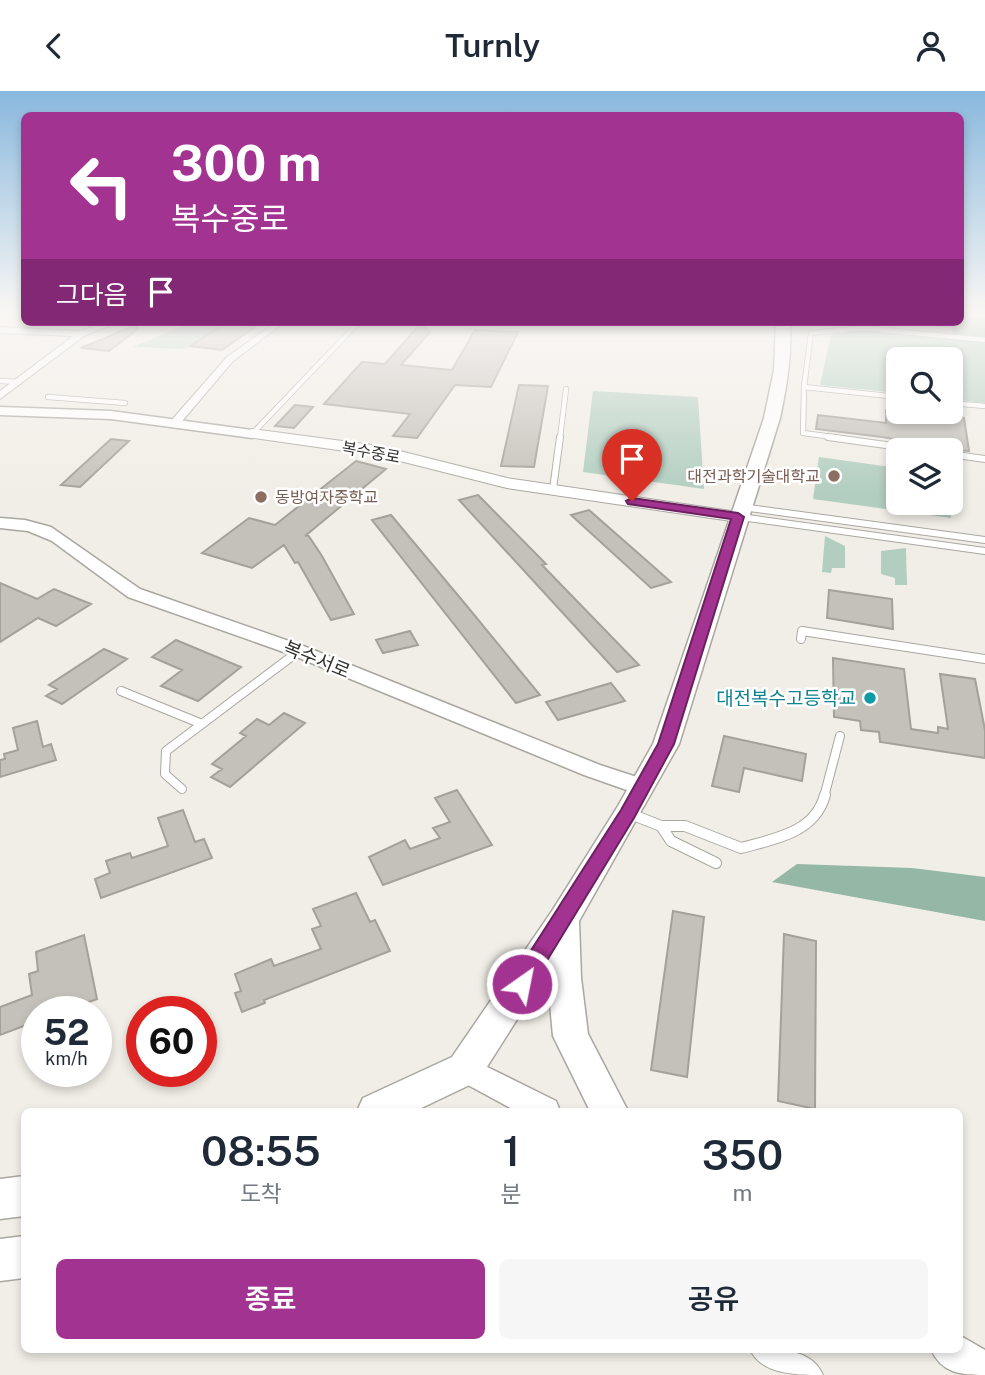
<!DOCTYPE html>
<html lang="ko">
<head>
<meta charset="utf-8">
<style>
  body { margin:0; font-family:"Public Sans","Noto Sans KR",sans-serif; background:#f6f6f7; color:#1f2937; height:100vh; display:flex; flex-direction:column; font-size:26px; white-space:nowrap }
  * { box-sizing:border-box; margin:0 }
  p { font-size:23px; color:#747a83 }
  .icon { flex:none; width:38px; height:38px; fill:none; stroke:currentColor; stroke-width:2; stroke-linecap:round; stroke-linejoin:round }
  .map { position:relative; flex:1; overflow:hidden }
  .sheet { position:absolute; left:21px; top:1017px; width:942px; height:245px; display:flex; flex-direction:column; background:#fff; border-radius:10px; box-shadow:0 4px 10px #0003 }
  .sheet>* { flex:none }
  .guide { position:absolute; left:21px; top:21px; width:943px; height:214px; border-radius:10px; box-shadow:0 4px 10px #0003; background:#a33391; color:#fff; overflow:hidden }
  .controls { position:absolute; left:886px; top:256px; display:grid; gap:14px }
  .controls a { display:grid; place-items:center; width:77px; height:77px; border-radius:10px; background:#fff; box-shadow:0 4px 10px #0003; font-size:35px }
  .speed { position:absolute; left:21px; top:905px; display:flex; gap:14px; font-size:35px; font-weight:700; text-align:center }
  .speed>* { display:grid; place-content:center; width:91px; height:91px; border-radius:50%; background:#fff; box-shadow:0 4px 10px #0003; line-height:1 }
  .speed small { font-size:18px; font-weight:400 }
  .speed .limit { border:10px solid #d22; background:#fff; color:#111 }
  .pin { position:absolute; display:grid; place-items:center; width:60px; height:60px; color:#fff; margin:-72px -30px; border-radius:50% 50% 50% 0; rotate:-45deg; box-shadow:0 0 7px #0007 }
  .pin .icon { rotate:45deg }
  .me { position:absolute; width:77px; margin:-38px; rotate:33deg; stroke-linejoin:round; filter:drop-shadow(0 0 5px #0008) }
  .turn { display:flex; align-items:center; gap:24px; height:147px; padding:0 35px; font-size:32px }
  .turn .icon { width:91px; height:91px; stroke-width:2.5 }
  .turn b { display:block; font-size:49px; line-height:60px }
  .then { display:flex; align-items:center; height:66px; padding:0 35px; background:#0003; gap:14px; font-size:26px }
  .eta { display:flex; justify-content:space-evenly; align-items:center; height:119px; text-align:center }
  .eta b { font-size:42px; font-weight:600; line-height:49px }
  .action { display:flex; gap:14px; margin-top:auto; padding:14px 35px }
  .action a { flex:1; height:80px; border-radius:10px; background:#a33391; color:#fff; font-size:28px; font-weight:600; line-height:80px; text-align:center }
  .action a+a { background:#f6f6f7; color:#1f2937 }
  header { display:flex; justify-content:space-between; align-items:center; height:91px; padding:0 35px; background:#fff; font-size:32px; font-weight:600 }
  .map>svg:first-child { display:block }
  .green { fill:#b2cec0 }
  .forest { fill:#95b7a6 }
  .building { fill:#c4c1ba; stroke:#a4a09a; stroke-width:2 }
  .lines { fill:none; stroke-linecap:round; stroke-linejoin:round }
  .service-far3-casing { stroke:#aaa7a0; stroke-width:6 }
  .service-far2-casing { stroke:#aaa7a0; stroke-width:8 }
  .service-far1-casing { stroke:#aaa7a0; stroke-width:10 }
  .service-casing { stroke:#aaa7a0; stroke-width:12 }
  .minor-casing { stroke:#aaa7a0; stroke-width:2 }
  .tertiary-casing { stroke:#aaa7a0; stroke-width:3 }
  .secondary-casing { stroke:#aaa7a0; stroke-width:2 }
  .primary-casing { stroke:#aaa7a0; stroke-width:3 }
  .service-far3 { stroke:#fff; stroke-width:4.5 }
  .service-far2 { stroke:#fff; stroke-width:6 }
  .service-far1 { stroke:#fff; stroke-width:8 }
  .service { stroke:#fff; stroke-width:10 }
  .minor { fill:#fff; fill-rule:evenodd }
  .tertiary { fill:#fff; fill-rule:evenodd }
  .secondary { fill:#fff; fill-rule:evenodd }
  .primary { fill:#fff; fill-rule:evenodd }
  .route { fill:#a33391; stroke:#6a215e; stroke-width:2 }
  .education-dot { fill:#8d6e63; stroke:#fff; stroke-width:2.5 }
  .culture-dot { fill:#0f9aa8; stroke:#fff; stroke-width:2.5 }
  .labels { text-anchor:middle; stroke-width:5; stroke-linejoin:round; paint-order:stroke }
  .far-street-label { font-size:16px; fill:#31302e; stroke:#fff }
  .far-education-label { font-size:16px; fill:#785e54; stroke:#fff; text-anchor:end }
  .street-label { font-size:19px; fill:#31302e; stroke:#fff }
  .culture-label { font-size:19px; fill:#0d838f; stroke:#fff; text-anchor:end }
</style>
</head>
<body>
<header><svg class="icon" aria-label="back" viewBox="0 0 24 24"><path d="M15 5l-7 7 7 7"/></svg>Turnly<svg class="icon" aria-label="person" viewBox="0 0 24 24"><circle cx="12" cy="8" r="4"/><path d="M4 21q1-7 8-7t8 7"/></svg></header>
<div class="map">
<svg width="985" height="1284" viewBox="0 0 985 1284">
  <rect width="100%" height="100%" fill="#f1eee7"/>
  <path class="green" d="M192 231H263L255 236 225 232 185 258 133 256Z
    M865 239 985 251V312L950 308V268H898V302L820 294 831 244Z
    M593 300 698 306 704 398 583 381Z
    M819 366 898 377V411H950L951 427 813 408Z
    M825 445 845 455V477H832L831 482 822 481Z
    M906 457 907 494H895V487L881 483V460Z"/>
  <path class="forest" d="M961 225 985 227V246L953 243 951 237 918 233 916 231H961Z
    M797 773 912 777 985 786V830L772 791Z"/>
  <path class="building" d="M226 232 255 236 222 259 190 255Z
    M421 232 430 241 401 274 452 279 475 239 518 241 491 296 455 294 417 347 393 345 410 323 324 313 362 271 385 273Z
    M136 234 138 238 109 260 81 257Z
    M519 294 548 295 534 376 501 375Z
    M295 314 313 316 294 337 275 335Z
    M886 319 964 327 969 360 927 357 923 353 882 346 816 338 818 324 886 332Z
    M111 348 129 350 80 396 61 394Z
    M356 370 386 378 305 445 308 444 322 465 354 523 331 529 298 471 295 472 284 454 252 477 202 462 249 427 275 434Z
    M478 404 546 473 542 474 639 574 617 581 459 409Z
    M589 419 671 491 651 497 571 424Z
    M391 424 466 514 540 604 516 612 372 429Z
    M0 492 37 508 54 498 91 513 56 535 38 527 0 551Z
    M829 499 892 508 893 538 827 527Z
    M410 540 418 554 383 562 376 549Z
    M176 549 241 576 198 610 161 595 182 579 152 566Z
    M104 558 127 568 62 613 46 605 57 598 49 594Z
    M833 567 904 578 911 638 938 642V636L948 638 940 583 975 588 985 639V667L880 651 879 641 861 639 860 630 834 626Z
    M611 592 625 610 558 629 546 611Z
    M284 622 305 632 230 696 211 686 222 678 212 673 246 645 240 642 257 628 269 634Z
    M37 630 43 656 51 653 56 669 0 686V669L5 668 4 663 18 659 13 637Z
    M724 645 806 663 802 690 744 677 739 701 712 695Z
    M457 699 492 754 383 794 369 766 405 749 410 758 440 747 433 737 450 731 435 707Z
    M183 719 195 751 204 748 212 767 101 807 95 788 110 782 106 770 130 762 132 767 168 755 158 727Z
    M356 802 370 831 375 829 390 860 264 909 265 912 242 921 235 902 241 900 235 883 271 868 274 875 321 858 312 838 321 835 313 818Z
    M673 820 704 826 687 986 651 979Z
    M784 843 816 850 815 1018 778 1010Z
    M84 844 97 908 64 920H37V930L0 944V916L32 904 29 883 38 880 36 861Z"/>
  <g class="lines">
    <g class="service-far3-casing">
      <path id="service-far3" d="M0 290 19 291
        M804 296 898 306
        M48 306 125 312
        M950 312 985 315
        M252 343 359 231
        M560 347 566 298
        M840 347 803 342 804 296 811 242 864 237 985 249"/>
    </g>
    <g class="service-far2-casing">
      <path id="service-far2" d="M828 346 922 359
        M950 363 985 368
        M553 398 560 346
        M742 416 985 449
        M741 426 985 460"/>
    </g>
    <g class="service-far1-casing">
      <path id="service-far1" d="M801 548 802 540 985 568
        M121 600 202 633 299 560
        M182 698 165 683 166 660 202 633
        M824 706 840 645"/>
    </g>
    <g class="service-casing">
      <path id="service" d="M628 722 661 735H685L741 757C774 748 815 742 825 704
        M661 735 671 750 716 772"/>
    </g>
    <g class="minor-casing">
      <path id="minor" d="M107 231H119L84 245 0 308V300L73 245 0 242V236L80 240Z
        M276 231H285L233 270 178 335H170V331L227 266Z
        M750 1258C775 1258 811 1256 823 1284 797 1284 761 1284 750 1258Z"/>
    </g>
    <g class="tertiary-casing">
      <path id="tertiary" d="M0 316 111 320 252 339 259 343 252 347 111 328 0 324Z
        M0 427 25 429 51 436 140 498 306 556 600 674 649 690 652 696 649 702 641 704 584 684 292 564 128 506 52 450 28 440 0 437Z
        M465 965 556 1010 560 1020H516L455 987 450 978 455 969Z
        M959 1244 985 1259V1284C961 1284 941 1282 931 1258H959Z"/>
    </g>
    <g class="secondary-casing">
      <path id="secondary" d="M252 338 380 355 507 387 738 421 747 426 738 431 507 397 380 365 247 346 244 343 247 340Z"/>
    </g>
    <g class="primary-casing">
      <path id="primary" d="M776 231H790C792 264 787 295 780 327L679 653 579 830 581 887 588 943 628 1020H590L553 945 547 881 478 990 415 1020H357L363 1007 452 966 552 820 618 715 653 653 764 327 774 279Z
        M24 1085V1125L0 1128V1088Z
        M24 1145V1187L0 1190V1148Z"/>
    </g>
    <use href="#service-far3" class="service-far3"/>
    <use href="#service-far2" class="service-far2"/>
    <use href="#service-far1" class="service-far1"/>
    <use href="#service" class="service"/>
    <use href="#minor" class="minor"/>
    <use href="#tertiary" class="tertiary"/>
    <use href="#secondary" class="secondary"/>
    <use href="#primary" class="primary"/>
  </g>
  <linearGradient id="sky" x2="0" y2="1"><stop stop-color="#89b8de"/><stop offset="0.55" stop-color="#f9f7f4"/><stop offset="1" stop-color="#f9f7f4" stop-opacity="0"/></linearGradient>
  <rect width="985" height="402" fill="url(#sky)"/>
  <path class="route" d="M632 407 738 422 744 426 674 653 634 727 529 899 522 901 514 899 511 893 514 886 621 719 658 653 731 428 628 413 626 410Z"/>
  <g class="education-dot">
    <circle cx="834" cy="385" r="7"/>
    <circle cx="261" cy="406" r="7"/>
  </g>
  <circle class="culture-dot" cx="870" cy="607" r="7"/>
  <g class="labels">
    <g class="far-street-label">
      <text transform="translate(371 361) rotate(10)" y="6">복수중로</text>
    </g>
    <g class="far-education-label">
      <text x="820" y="391">대전과학기술대학교</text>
      <text x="275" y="412" text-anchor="start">동방여자중학교</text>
    </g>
    <g class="street-label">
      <text transform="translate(317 568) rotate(22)" y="7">복수서로</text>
    </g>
    <g class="culture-label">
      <text x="856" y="614">대전복수고등학교</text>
    </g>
  </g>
</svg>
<div class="controls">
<a><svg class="icon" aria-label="search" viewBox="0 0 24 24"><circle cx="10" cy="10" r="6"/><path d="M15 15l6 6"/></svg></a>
<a><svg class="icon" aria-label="layers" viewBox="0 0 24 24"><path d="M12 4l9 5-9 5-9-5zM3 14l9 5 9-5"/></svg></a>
</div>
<div class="speed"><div>52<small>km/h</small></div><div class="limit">60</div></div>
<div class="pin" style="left:632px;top:410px;background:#d93025"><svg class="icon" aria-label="arrive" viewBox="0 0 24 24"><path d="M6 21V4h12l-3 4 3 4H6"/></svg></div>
<svg class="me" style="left:522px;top:893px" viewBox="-20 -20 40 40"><circle r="17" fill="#a33391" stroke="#fff" stroke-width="3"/><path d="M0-11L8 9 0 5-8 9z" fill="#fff"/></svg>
<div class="guide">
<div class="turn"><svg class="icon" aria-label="left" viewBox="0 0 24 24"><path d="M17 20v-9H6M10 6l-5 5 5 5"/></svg><div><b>300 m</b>복수중로</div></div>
<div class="then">그다음<svg class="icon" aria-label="arrive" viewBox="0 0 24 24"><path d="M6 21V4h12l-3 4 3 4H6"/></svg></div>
</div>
<section class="sheet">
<div class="eta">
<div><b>08:55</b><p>도착</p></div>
<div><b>1</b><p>분</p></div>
<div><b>350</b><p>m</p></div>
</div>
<div class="action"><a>종료</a><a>공유</a></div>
</section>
</div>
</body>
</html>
